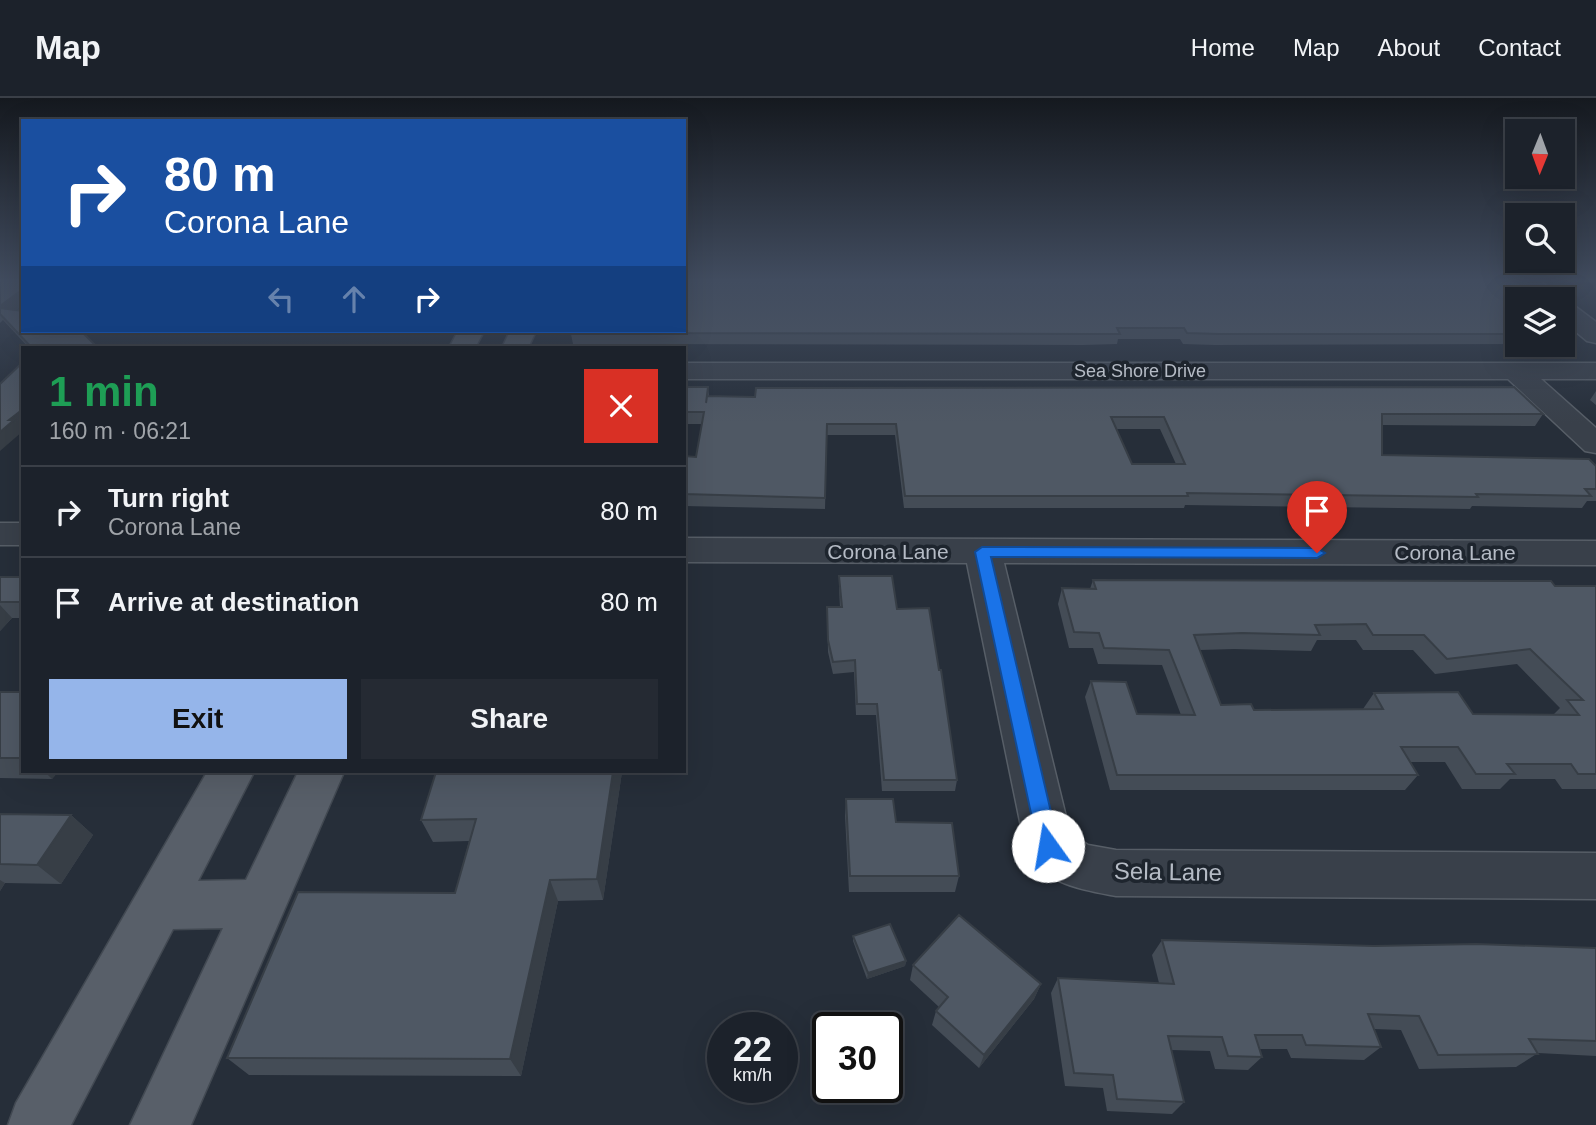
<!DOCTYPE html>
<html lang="en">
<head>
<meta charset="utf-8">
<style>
  body { margin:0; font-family:Helvetica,sans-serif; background:#252a33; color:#f1f3f6; height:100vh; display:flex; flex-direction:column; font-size:26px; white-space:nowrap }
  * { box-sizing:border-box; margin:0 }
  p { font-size:23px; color:#a0a4a9 }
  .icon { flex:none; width:38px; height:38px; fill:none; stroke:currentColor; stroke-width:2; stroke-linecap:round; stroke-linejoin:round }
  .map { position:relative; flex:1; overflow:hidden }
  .panel { position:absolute; left:21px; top:248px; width:665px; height:427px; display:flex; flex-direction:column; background:#1c222b; border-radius:0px; box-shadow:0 7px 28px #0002,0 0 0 2px #3a3f47 }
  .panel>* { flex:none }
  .banner { position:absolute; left:21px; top:21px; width:665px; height:214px; border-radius:0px; box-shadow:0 7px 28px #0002,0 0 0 2px #3a3f47; background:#1a4fa0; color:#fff; overflow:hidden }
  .needle { width:46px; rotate:181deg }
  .tools { position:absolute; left:1505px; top:21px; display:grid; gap:14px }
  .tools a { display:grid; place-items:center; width:70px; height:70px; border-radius:0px; background:#1c222b; box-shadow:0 7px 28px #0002,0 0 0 2px #3a3f47; font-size:35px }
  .speed { position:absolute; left:707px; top:914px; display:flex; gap:14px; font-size:35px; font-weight:700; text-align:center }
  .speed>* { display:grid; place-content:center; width:91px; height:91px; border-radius:50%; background:#1c222b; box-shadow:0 7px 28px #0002,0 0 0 2px #3a3f47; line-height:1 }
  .speed small { font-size:18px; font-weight:400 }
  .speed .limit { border:4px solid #111; border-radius:10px; background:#fff; color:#111 }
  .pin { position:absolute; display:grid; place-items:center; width:60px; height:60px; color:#fff; margin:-72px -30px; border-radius:50% 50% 50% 0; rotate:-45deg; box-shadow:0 0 7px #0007 }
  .pin .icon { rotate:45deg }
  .me { position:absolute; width:77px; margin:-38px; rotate:347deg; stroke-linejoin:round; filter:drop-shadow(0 0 5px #0008) }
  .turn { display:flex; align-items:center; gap:24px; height:147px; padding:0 28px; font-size:32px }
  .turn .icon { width:91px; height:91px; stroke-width:2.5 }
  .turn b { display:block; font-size:49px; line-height:60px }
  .lanes { display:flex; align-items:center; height:66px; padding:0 28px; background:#0003; justify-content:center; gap:35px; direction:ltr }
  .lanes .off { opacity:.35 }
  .round { display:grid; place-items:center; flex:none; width:74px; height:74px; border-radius:0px; background:#252a33 }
  .head { display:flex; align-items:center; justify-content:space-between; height:119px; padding:0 28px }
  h1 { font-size:42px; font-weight:700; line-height:52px; color:#1e9e55 }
  .cta { display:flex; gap:14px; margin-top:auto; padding:14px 28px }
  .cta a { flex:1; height:80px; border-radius:0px; background:#95b5ea; color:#111; font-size:28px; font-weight:700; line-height:80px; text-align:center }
  .cta a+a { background:#252a33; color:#f1f3f6 }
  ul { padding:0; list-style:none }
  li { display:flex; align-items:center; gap:21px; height:91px; padding:0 28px; border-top:2px solid #3a3f47 }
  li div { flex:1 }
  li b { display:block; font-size:26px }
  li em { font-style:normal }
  header { display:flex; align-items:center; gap:42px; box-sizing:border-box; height:98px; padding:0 35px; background:#1c222b; border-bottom:2px solid #3a3f47 }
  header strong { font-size:33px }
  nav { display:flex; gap:38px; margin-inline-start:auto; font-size:24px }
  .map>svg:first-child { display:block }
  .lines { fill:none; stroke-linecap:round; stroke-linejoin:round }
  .minor-casing { stroke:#575e67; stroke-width:3 }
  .major-casing { stroke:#424952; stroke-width:3 }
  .minor { fill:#39404a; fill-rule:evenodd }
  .major { fill:#585f69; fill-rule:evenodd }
  .wall { fill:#444c56; fill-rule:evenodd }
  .shaded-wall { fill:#373e46 }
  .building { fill:#4f5864; stroke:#373e46; stroke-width:2; fill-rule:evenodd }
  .route { fill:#1a73e8; stroke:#114b97; stroke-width:2 }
  .labels { text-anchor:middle; stroke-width:7; stroke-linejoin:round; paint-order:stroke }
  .far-street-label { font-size:18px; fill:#b5bbc5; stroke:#1e252e }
  .street-label { font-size:21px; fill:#b5bbc5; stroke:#1e252e }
  .near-street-label { font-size:24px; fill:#b5bbc5; stroke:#1e252e }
</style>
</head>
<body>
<header>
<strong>Map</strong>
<nav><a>Home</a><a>Map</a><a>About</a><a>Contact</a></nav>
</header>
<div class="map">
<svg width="1596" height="1027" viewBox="0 0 1596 1027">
  <rect width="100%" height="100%" fill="#262e39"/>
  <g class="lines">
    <g class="minor-casing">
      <path id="minor" d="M1511 181H1538L1562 201H1535Z
        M1563 203 1572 206 1596 224V245L1587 243 1563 223Z
        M684 265H1596V281H1541L1596 330V355L1585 353 1508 281H684Z
        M0 425H23V447H0Z
        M684 440 1596 443V467L1004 465 1070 735 1088 747 1116 752 1596 755V801L1116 798C1079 791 1042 786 1025 748L967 465 684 464Z"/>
    </g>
    <g class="major-casing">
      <path id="major" d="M458 233H484L475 250H449Z
        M510 233H536L528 250H502Z
        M207 674H254L198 783 246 782 298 674H344L191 1027H130L223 830 173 831 71 1027H8L16 1005Z"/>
    </g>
    <use href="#minor" class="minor"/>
    <use href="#major" class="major"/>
  </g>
  <path class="wall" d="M0 181 23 207 16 212 97 250H29L3 222 0 225Z
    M1517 201V246L1215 247 1183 246 1180 241H1118L1117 246 1083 247 573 246 571 236H553L552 233H684Z
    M684 289H708L709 298 1543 316 1535 328 1382 327V357L1596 368V403H1587L1582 410 1472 408 1470 411 1185 407 1184 410H904L895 337H827L825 411 684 408V358L696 359 702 326H684ZM1116 331H1160L1176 366H1132Z
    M1596 293V307L1590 302Z
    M839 478 897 511 957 682 955 693H882L876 617H856L854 574 833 576 828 554 827 509H840L839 490Z
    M0 479H23V520H12L0 533Z
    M1093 482 1555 488H1596V691H1562L1555 681H1510L1500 691H1462L1445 664H1410L1418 677 1405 692H1110L1085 599 1091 583 1137 616 1181 617 1162 567 1098 566 1093 550H1069L1058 506 1062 490 1090 491ZM1317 542H1356L1363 552H1413L1435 576 1517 566 1560 610 1554 616H1473L1374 595 1363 611 1254 612 1221 607 1200 552 1234 551 1311 553Z
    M0 594H23V674H58L52 681 0 680Z
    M436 674H622L603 802 558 803 521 978 249 977 227 960 455 795 469 743 433 744 421 722Z
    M846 701 896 724 959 778 955 794H849L845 718Z
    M0 716 71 717 93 737 61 786 5 785 0 793Z
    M853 838 906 863 905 868 867 881 853 843Z
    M1162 842 1374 848 1596 850V958L1538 955 1516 969 1419 971 1401 932 1374 931 1381 949 1364 962 1291 960 1287 951H1259L1262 959 1248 972 1215 971 1210 953 1171 952 1184 1004 1172 1016 1107 1013 1103 990 1065 988 1051 895 1058 880 1159 885 1152 857Z
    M913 867 1041 886 1034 901 979 970 932 927 936 913 939 909 910 882Z"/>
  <path class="shaded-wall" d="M23 191V207L5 220 0 212V208Z
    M23 311V329L21 331 23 333 0 353V334L9 322Z
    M0 507 12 520 0 533Z
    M45 674H58L52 681Z
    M613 674H622L603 802 597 781Z
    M71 717 93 737 61 786 37 767Z
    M0 782 5 785 0 793Z
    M550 782 558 803 521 978 510 961Z
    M906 863 905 868 867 881 868 875Z
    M1041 886 1034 901 979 970 984 957Z"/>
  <path class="building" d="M0 181H23V191L0 208Z
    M684 181H1514L1540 201H1517V236H1219L1187 235 1184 230H1117L1120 236H1086L571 235 572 233H684Z
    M0 210 23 213V233H81L94 246 90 250H32L0 216Z
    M23 264V311L9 322H14L0 334V286Z
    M684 289H708L706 305 707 298 755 299 756 290 1514 289 1543 316H1382V357L1589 361 1596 368V391H1585L1591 398 1476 396 1478 399 1187 395 1188 398H905L896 326H827L825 400 684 396V358L696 359 704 314H684ZM1111 319H1164L1185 366H1132Z
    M839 478H892L897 511 929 510 939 572H941L957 682H884L877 606H857L855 562 833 564 828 542 827 509H842Z
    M0 479H23V504H0Z
    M1093 482 1551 483 1555 488H1596V676H1578L1571 666H1507L1515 676H1476L1458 649H1401L1418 677H1117L1091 583 1126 584 1137 616 1195 617 1169 552 1104 550 1099 535 1074 534 1062 490 1096 491ZM1366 526 1373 537H1424L1447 561 1530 551 1583 602H1567L1579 617 1473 616 1458 594 1374 595 1383 611 1254 612 1251 606 1221 607 1194 537 1242 535 1320 537 1315 527Z
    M0 594H23V660H0Z
    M436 674H613L597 781 550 782 510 961 227 960 298 794 455 795 476 721 421 722Z
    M846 701H893L896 724 952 725 959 778H850Z
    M0 716 71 717 37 767 0 766Z
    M959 817 1041 886 984 957 936 913 948 899 913 867Z
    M890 826 906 863 868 875 853 838Z
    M1162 842 1374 848 1476 846 1596 850V943L1529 941 1538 956 1438 957 1419 918 1368 916 1381 949 1306 947 1302 937H1255L1262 959 1228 958 1222 939 1168 938 1184 1004 1117 1001 1113 977 1074 975 1058 880 1174 886Z"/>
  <linearGradient id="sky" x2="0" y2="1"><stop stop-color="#15191f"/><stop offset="0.56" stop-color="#414c5f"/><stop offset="1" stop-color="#414c5f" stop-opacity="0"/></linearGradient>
  <rect width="1596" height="325" fill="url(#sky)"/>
  <path class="route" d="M982 449 1317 450 1325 455 1317 460 991 459 1059 748 1056 755 1048 757 1041 755 1038 748 975 454Z"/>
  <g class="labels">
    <g class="far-street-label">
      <text x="1140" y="279">Sea Shore Drive</text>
    </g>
    <g class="street-label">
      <text x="888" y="461">Corona Lane</text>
      <text x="1455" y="462">Corona Lane</text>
    </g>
    <g class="near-street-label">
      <text transform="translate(1168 774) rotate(1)" y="8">Sela Lane</text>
    </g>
  </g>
</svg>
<div class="tools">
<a><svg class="needle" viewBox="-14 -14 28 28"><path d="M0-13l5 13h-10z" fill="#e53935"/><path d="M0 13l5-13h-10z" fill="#a0a4a9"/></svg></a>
<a><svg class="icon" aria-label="search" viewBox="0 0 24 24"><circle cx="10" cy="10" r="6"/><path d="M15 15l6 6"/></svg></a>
<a><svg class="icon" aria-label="layers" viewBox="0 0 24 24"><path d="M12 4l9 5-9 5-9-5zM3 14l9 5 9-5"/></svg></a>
</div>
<div class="speed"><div>22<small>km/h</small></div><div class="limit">30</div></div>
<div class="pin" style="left:1317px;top:455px;background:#d93025"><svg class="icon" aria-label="arrive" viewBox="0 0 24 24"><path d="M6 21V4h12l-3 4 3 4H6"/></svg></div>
<svg class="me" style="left:1048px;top:748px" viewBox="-20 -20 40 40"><circle r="19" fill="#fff"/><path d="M0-13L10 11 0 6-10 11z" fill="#1a73e8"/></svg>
<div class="banner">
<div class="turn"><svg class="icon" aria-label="right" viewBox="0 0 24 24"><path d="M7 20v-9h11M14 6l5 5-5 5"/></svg><div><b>80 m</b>Corona Lane</div></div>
<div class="lanes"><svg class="icon off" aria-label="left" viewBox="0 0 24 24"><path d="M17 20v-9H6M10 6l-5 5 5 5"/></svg><svg class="icon off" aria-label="ahead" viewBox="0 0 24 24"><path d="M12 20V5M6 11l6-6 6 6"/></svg><svg class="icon" aria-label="right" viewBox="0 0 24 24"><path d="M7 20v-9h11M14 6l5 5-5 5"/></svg></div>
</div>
<section class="panel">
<div class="head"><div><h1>1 min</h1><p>160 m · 06:21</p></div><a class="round" style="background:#d93025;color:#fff"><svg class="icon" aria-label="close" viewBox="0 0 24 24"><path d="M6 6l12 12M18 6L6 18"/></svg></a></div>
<ul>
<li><svg class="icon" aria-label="right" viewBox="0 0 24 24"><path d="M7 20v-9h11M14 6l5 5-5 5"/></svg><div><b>Turn right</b><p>Corona Lane</p></div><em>80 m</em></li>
<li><svg class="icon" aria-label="arrive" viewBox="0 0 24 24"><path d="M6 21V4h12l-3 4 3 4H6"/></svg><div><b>Arrive at destination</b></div><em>80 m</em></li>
</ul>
<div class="cta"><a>Exit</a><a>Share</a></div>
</section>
</div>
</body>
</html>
